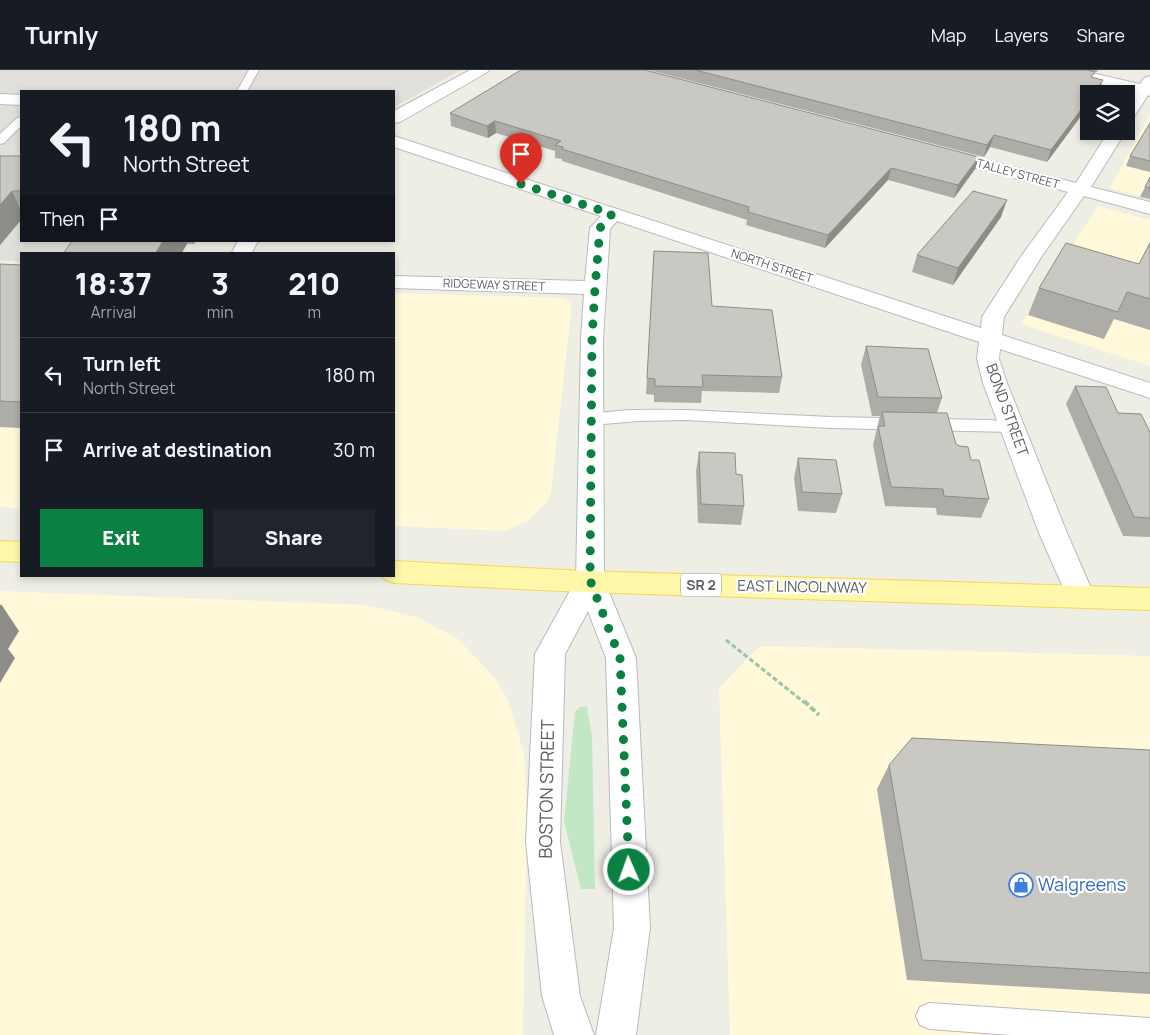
<!DOCTYPE html>
<html lang="en">
<head>
<meta charset="utf-8">
<style>
  body { margin:0; font-family:Manrope,sans-serif; background:#20242c; color:#f1f3f6; height:100vh; display:flex; flex-direction:column; font-size:19px; white-space:nowrap }
  * { box-sizing:border-box; margin:0 }
  p { font-size:16px; color:#9ea1a6 }
  .icon { flex:none; width:28px; height:28px; fill:none; stroke:currentColor; stroke-width:2; stroke-linecap:round; stroke-linejoin:round }
  .map { position:relative; flex:1; overflow:hidden }
  .side { position:absolute; left:20px; top:182px; width:375px; height:325px; display:flex; flex-direction:column; background:#171b24; border-radius:0px; box-shadow:0 2px 8px #0003 }
  .side>* { flex:none }
  .banner { position:absolute; left:20px; top:20px; width:375px; height:152px; border-radius:0px; box-shadow:0 2px 8px #0003; background:#171b24; color:#f1f3f6; overflow:hidden }
  .buttons { position:absolute; left:1080px; top:15px; display:grid; gap:10px }
  .buttons a { display:grid; place-items:center; width:55px; height:55px; border-radius:0px; background:#171b24; box-shadow:0 2px 8px #0003; font-size:25px }
  .pin { position:absolute; display:grid; place-items:center; width:42px; height:42px; color:#fff; margin:-51px -21px; border-radius:50% 50% 50% 0; rotate:-45deg; box-shadow:0 0 5px #0007 }
  .pin .icon { rotate:45deg }
  .me { position:absolute; width:55px; margin:-28px; rotate:358deg; stroke-linejoin:round; filter:drop-shadow(0 0 4px #0008) }
  .turn { display:flex; align-items:center; gap:18px; height:105px; padding:0 20px; font-size:22px }
  .turn .icon { width:65px; height:65px; stroke-width:2.5 }
  .turn b { display:block; font-size:35px; line-height:42px }
  .then { display:flex; align-items:center; height:48px; padding:0 20px; background:#0003; gap:10px; font-size:19px }
  .eta { display:flex; justify-content:space-evenly; align-items:center; height:85px; text-align:center }
  .eta b { font-size:30px; font-weight:800; line-height:35px }
  .primary-button { display:flex; gap:10px; margin-top:auto; padding:10px 20px }
  .primary-button a { flex:1; height:58px; border-radius:0px; background:#0b8043; color:#fff; font-size:20px; font-weight:800; line-height:58px; text-align:center }
  .primary-button a+a { background:#20242c; color:#f1f3f6 }
  ul { padding:0; list-style:none }
  li { display:flex; align-items:center; gap:15px; height:75px; padding:0 20px; border-top:1px solid #363941 }
  li div { flex:1 }
  li b { display:block; font-size:19px }
  li em { font-style:normal }
  header { display:flex; align-items:center; gap:30px; box-sizing:border-box; height:70px; padding:0 25px; background:#171b24; border-bottom:1px solid #363941 }
  header strong { font-size:24px }
  nav { display:flex; gap:28px; margin-inline-start:auto; font-size:18px }
  .map>svg:first-child { display:block }
  .commercial { fill:#fff9da }
  .industrial { fill:#e0dfd9 }
  .green { fill:#c1e7c4 }
  .lines { fill:none; stroke-linecap:round; stroke-linejoin:round }
  .lane-casing { stroke:#b7babf; stroke-width:2 }
  .street-casing { stroke:#b7babf; stroke-width:2 }
  .primary-casing { stroke:#f5d558; stroke-width:2 }
  .path-far1 { stroke:#98c6a9; stroke-width:3; stroke-dasharray:5 2.5; stroke-linecap:butt }
  .path { stroke:#98c6a9; stroke-width:4; stroke-dasharray:6 3; stroke-linecap:butt }
  .lane { fill:#fff; fill-rule:evenodd }
  .street { fill:#fff; fill-rule:evenodd }
  .primary { fill:#fff8aa; fill-rule:evenodd }
  .wall { fill:#aeaca7 }
  .shaded-wall { fill:#8d8c88 }
  .building { fill:#cac8c2; stroke:#8d8c88 }
  .route { stroke:#0b8043; stroke-width:9; stroke-dasharray:0 16.2 }
  .labels { text-anchor:middle; stroke-width:4.5; stroke-linejoin:round; paint-order:stroke }
  .far-street-label { font-size:12px; fill:#5c6066; stroke:#fff }
  .shield { fill:#fff; stroke:#8d9094; stroke-width:1 }
  .shield-label { font-size:14px; font-weight:bold; fill:#5c6066 }
  .street-label { font-size:15px; fill:#5c6066; stroke:#fff }
  .near-street-label { font-size:18px; fill:#5c6066; stroke:#fff }
  .near-shop-label { font-size:18px; fill:#366cbe; stroke:#fff; text-anchor:start }
</style>
</head>
<body>
<header>
<strong>Turnly</strong>
<nav><a>Map</a><a>Layers</a><a>Share</a></nav>
</header>
<div class="map">
<svg width="1150" height="965" viewBox="0 0 1150 965">
  <rect width="100%" height="100%" fill="#efeee5"/>
  <path class="commercial" d="M1150 44V129L1110 118Z
    M1098 136 1150 150V296L1021 254Z
    M0 209 21 210V438L0 437Z
    M394 223 564 228 572 233 551 422 547 432 528 451 505 461 394 456Z
    M0 521 365 535 417 547 458 569 495 608 507 628 524 683 527 740 523 965H0Z
    M760 576 1150 586V965H730L719 618Z"/>
  <path class="industrial" d="M0 0H461L394 37V21H21V171H99L90 184H21V191L0 190Z"/>
  <path class="green" d="M580 637H587L592 666 595 819H581L564 752 575 642Z"/>
  <g class="lines">
    <g class="lane-casing">
      <path id="lane" d="M249 0H259L247 21H237Z
        M21 47V56L4 73 0 74V64L17 48Z
        M686 340 831 347 990 350 1018 353 1020 357 1018 361 1012 362 831 358 686 350 639 351 592 355 586 354 584 350 586 346C618 338 654 340 686 340Z
        M929 933 1150 948V965H1011L929 959 920 955 916 946 920 937Z"/>
    </g>
    <g class="street-casing">
      <path id="street" d="M470 0H489L486 3 400 52 394 53V41Z
        M1050 0H1078L1140 14 1144 8 1150 6V26L1148 25 1132 50 1126 52V34L1135 22 1053 3Z
        M0 24 21 25V35L0 34Z
        M1109 61H1126L1091 117 1150 132V144L1084 126 1042 186 1004 247 1002 265 1150 313V328L1000 279 999 289 1007 313 1067 463 1094 525 1090 533 1080 536 1070 533 1039 463 983 313 977 289 979 272 617 151 610 159 603 269 604 510 636 588 650 858 636 965H596L614 858 606 588 588 541 565 584 560 772 580 926 594 965H554L542 926 526 772 535 584 576 510 581 269 584 224 394 218V206L585 211 590 158 601 146 394 77V66L981 258 982 247 1022 185 1068 122 934 87 931 83 934 79 940 78 1076 113Z
        M238 171H258L251 184H231Z"/>
    </g>
    <g class="primary-casing">
      <path id="primary" d="M0 471 21 472V492L0 491Z
        M394 491 583 501 1150 518V540L583 522 394 513 384 509 382 506H394Z"/>
    </g>
    <path class="path-far1" d="M726 570 805 633"/>
    <path class="path" d="M804 631 819 645"/>
    <use href="#lane" class="lane"/>
    <use href="#street" class="street"/>
    <use href="#primary" class="primary"/>
  </g>
  <path class="wall" d="M649 0H1098L1097 2H1095L1092 7 1099 22 1047 92 990 77 984 87Z
    M450 43 979 87 975 99 954 128 888 110 825 178 746 155 747 150 562 91V89L555 88V81L496 63 488 68 451 56Z
    M1150 53V102L1126 96 1130 86Z
    M0 86H21V150L0 175Z
    M1150 107V129L1140 127Z
    M1001 147 953 215 912 202 917 185Z
    M72 171H196L194 174H187L181 184H63Z
    M300 171H327L326 172Z
    M1150 173V260L1114 249 1104 269 1028 245 1039 218 1139 194Z
    M654 181 712 236 782 307 779 323 702 321 701 333 654 332V325L646 324Z
    M0 194 21 195V358L0 357Z
    M866 276 942 328 937 343 956 374 971 390 989 429 981 448 937 445 936 438 885 436 873 375 880 346H872L861 295Z
    M1075 316 1118 343 1150 362V467L1123 466 1066 334Z
    M699 382 736 404 744 436 741 455 698 453 696 401Z
    M798 388 842 424 836 443 798 441 794 408Z
    M1150 680V924L907 910 877 719 889 695Z"/>
  <path class="shaded-wall" d="M1103 10 1097 24H1093Z
    M1089 29V35L1047 92 1051 80Z
    M495 51 496 63 488 68 487 56Z
    M994 65 990 77 984 87 987 75Z
    M979 87 975 99 954 128 958 115Z
    M891 98 888 110 825 178 828 165Z
    M12 121 21 141V150L0 175V135Z
    M1007 130 1001 147 953 215 958 198Z
    M163 171H186L187 174 181 184H155Z
    M1 534 19 561 8 579 15 588 0 613V536Z"/>
  <path class="building" d="M521 0H645L979 87 958 115 891 98 828 165 748 142 749 137 562 79 563 77 555 75 561 71 495 51 487 56 450 43Z
    M695 0H1087L1095 2 1091 7 1103 10 1093 24H1089V29L1051 80 994 65 987 75Z
    M1150 53V91L1130 86Z
    M0 86H21V121H12L0 135Z
    M1150 107V118L1145 117Z
    M973 121 1007 130 958 198 917 185Z
    M72 171H163L155 184H63Z
    M1066 173 1139 194 1150 173V229L1127 222 1118 242 1039 218Z
    M654 181 708 183 712 236 772 240 782 307 702 305 703 317 655 316V309L647 308Z
    M0 194 21 195V332L0 331Z
    M866 276 928 279 942 328 878 327Z
    M1075 316 1106 317 1118 343 1141 344 1150 362V448L1134 447Z
    M882 342 947 343 956 374 959 376 968 377 971 390H979L989 429 944 426 943 419 891 417 878 356H885Z
    M699 382 735 383 736 404 742 405 744 436 701 434Z
    M798 388 836 390 842 424 802 422Z
    M912 668 1150 680V903L922 890 889 695Z"/>
  <g class="lines">
    <path class="route" d="M521 114 612 144 600 158 595 218 592 269 590 510 620 588 629 800"/>
  </g>
  <defs>
    <g id="shop-ring" transform="scale(1.25)"><circle r="9.5" fill="#fff" stroke="#3f7fe0" stroke-width="1.5"/><path d="M-5-2.5h2.3a2.7 3.5 0 0 1 5.4 0H5L5.5 6h-11ZM-1.5-2.5h3a1.5 2.3 0 0 0-3 0Z" fill="#3f7fe0"/></g>
  </defs>
  <g fill-rule="evenodd">
    <use href="#shop-ring" x="1021" y="815"/>
  </g>
  <g class="labels">
    <g class="far-street-label">
      <text transform="translate(1018 104) rotate(15)" y="4">TALLEY STREET</text>
      <text transform="translate(772 196) rotate(18)" y="4">NORTH STREET</text>
      <text transform="translate(494 215) rotate(2)" y="4">RIDGEWAY STREET</text>
    </g>
    <rect class="shield" x="681" y="503.5" width="40" height="23" rx="4"/>
    <g class="shield-label">
      <text x="701" y="520">SR 2</text>
    </g>
    <g class="street-label">
      <text transform="translate(1007 340) rotate(70)" y="5">BOND STREET</text>
      <text transform="translate(802 517) rotate(1)" y="5">EAST LINCOLNWAY</text>
    </g>
    <g class="near-street-label">
      <text transform="translate(547 719) rotate(-89)" y="6">BOSTON STREET</text>
    </g>
    <g class="near-shop-label">
      <text x="1038" y="821">Walgreens</text>
    </g>
  </g>
</svg>
<div class="buttons">
<a><svg class="icon" aria-label="layers" viewBox="0 0 24 24"><path d="M12 4l9 5-9 5-9-5zM3 14l9 5 9-5"/></svg></a>
</div>
<div class="pin" style="left:521px;top:114px;background:#d93025"><svg class="icon" aria-label="arrive" viewBox="0 0 24 24"><path d="M6 21V4h12l-3 4 3 4H6"/></svg></div>
<svg class="me" style="left:629px;top:800px" viewBox="-20 -20 40 40"><circle r="17" fill="#0b8043" stroke="#fff" stroke-width="3"/><path d="M0-11L8 9 0 5-8 9z" fill="#fff"/></svg>
<div class="banner">
<div class="turn"><svg class="icon" aria-label="left" viewBox="0 0 24 24"><path d="M17 20v-9H6M10 6l-5 5 5 5"/></svg><div><b>180 m</b>North Street</div></div>
<div class="then">Then<svg class="icon" aria-label="arrive" viewBox="0 0 24 24"><path d="M6 21V4h12l-3 4 3 4H6"/></svg></div>
</div>
<section class="side">
<div class="eta">
<div><b>18:37</b><p>Arrival</p></div>
<div><b>3</b><p>min</p></div>
<div><b>210</b><p>m</p></div>
</div>
<ul>
<li><svg class="icon" aria-label="left" viewBox="0 0 24 24"><path d="M17 20v-9H6M10 6l-5 5 5 5"/></svg><div><b>Turn left</b><p>North Street</p></div><em>180 m</em></li>
<li><svg class="icon" aria-label="arrive" viewBox="0 0 24 24"><path d="M6 21V4h12l-3 4 3 4H6"/></svg><div><b>Arrive at destination</b></div><em>30 m</em></li>
</ul>
<div class="primary-button"><a>Exit</a><a>Share</a></div>
</section>
</div>
</body>
</html>
